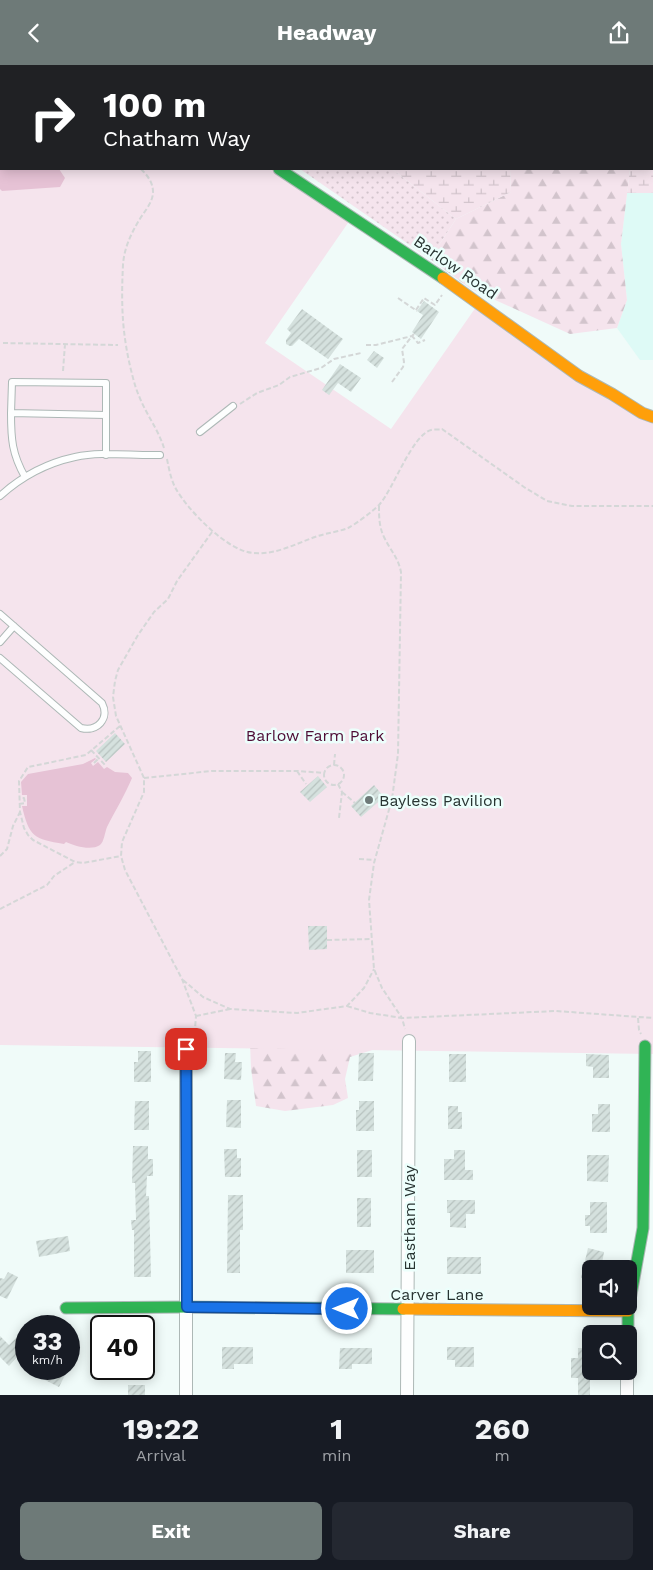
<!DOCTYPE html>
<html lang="en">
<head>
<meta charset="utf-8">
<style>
  body { margin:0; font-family:"Work Sans",sans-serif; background:#242831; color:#f1f3f6; height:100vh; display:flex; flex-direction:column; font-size:19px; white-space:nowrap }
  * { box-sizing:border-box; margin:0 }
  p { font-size:16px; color:#9ea1a6 }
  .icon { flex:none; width:28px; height:28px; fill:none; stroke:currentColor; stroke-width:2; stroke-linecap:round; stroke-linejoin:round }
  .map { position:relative; height:1330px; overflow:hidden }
  .drawer { display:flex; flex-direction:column; background:#171b24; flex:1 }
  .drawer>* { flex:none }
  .banner { position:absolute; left:0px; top:0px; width:654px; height:105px; box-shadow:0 2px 12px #0003; background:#202124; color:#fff; overflow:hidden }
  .controls { position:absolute; left:582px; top:1195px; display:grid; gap:10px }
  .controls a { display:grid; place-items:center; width:55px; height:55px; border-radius:8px; background:#171b24; box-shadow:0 2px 12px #0003; font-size:25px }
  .speed { position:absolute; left:15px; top:1250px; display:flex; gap:10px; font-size:25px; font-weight:700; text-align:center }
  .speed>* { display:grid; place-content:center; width:65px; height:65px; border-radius:50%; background:#171b24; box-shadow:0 2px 12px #0003; line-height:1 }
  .speed small { font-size:12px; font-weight:400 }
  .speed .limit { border:2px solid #111; border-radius:8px; background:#fff; color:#111 }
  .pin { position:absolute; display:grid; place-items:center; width:42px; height:42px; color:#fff; margin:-21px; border-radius:10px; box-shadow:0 2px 8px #0006 }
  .me { position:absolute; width:55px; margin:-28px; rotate:270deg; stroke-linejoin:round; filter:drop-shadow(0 0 4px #0008) }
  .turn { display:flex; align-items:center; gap:18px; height:105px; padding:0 20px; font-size:22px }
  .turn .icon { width:65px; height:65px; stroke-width:2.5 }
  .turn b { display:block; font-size:35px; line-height:42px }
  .eta { display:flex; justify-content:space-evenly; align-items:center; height:85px; text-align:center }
  .eta b { font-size:30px; font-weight:700; line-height:35px }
  .primary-button { display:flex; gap:10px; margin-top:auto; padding:10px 20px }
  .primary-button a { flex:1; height:58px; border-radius:8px; background:#6e7a78; color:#fff; font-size:20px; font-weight:700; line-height:58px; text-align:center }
  .primary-button a+a { background:#242831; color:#f1f3f6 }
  header { display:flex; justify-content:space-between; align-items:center; height:65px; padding:0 20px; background:#6e7a78; color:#fff; font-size:22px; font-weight:700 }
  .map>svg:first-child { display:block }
  .built { fill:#defaf6 }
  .industrial { fill:url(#industrial-furrows) }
  .grass { fill:url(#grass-dots) }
  .forest { fill:url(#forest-firs) }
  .wetland { fill:url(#wetland-marsh) }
  .green { fill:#f5e4ed }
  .water { fill:#e6c2d5 }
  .building { fill:url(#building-hatch) }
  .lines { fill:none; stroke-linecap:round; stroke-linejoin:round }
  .lane-casing { stroke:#adb8b6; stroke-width:8 }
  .street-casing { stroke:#adb8b6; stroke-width:14 }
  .fast-casing { stroke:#adb8b6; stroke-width:13 }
  .slow-casing { stroke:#adb8b6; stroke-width:13 }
  .path { stroke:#d4d7d7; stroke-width:2; stroke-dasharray:5 2.5; stroke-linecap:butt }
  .lane { stroke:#fdfefe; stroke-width:6 }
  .street { stroke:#fdfefe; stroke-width:12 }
  .fast { stroke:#30b455; stroke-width:11 }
  .slow { stroke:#ff9f0a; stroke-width:11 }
  .route-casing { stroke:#114b97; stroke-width:12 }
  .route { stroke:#1a73e8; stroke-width:9 }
  .poi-dot { fill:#6e7a78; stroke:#ecfffc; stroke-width:2 }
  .labels { text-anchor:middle; stroke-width:5; stroke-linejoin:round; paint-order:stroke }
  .street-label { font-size:16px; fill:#283432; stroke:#ecfffc }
  .park-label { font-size:16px; fill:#4e0c35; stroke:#ecfffc }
  .poi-label { font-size:16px; fill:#283432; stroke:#ecfffc; text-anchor:start }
</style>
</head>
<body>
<header><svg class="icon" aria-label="back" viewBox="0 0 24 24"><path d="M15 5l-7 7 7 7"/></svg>Headway<svg class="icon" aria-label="share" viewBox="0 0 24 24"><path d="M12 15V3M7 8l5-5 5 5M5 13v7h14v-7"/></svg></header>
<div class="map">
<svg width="653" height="1330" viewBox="0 0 653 1330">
  <defs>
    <pattern id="industrial-furrows" width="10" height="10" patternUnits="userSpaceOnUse" patternTransform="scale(1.25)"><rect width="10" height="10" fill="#defaf6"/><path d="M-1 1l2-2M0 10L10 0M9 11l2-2" fill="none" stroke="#bed7d3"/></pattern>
    <pattern id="grass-dots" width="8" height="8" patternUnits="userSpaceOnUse" patternTransform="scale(1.25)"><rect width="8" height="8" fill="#f5e4ed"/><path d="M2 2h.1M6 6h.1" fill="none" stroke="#d2c4cc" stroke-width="1.8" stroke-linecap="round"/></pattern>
    <pattern id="forest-firs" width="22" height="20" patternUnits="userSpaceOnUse" patternTransform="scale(1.25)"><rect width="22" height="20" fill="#f5e4ed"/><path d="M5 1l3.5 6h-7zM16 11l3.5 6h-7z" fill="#d2c4cc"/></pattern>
    <pattern id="wetland-marsh" width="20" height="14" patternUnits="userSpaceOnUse" patternTransform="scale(1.25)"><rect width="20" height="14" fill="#f5e4ed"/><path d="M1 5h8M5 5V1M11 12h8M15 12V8" fill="none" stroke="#d2c4cc"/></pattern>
    <pattern id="building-hatch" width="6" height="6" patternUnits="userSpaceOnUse" patternTransform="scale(1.25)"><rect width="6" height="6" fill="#d5e1de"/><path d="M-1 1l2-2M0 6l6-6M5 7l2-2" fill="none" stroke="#b7c2bf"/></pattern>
  </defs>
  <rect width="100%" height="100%" fill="#f0fbf9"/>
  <path class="built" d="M627 128H653V295H640L617 263 627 235 621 179Z"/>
  <path class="industrial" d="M148 0H282L281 1H150Z"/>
  <path class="grass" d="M300 104H392L456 154 430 194Z"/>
  <path class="forest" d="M521 0H653V33L652 1H520Z
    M510 104H630L621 179 627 235 617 263 570 269 471 224 430 194 456 154 511 127Z
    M250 978 382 982 350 992 345 1014 348 1033 333 1040 285 1046 256 1041 251 1003Z"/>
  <path class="wetland" d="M299 0H521L520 1H300Z
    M653 33V128H627L630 104H652Z
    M392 104H510L511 127 456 154Z"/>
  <path class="green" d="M0 0H116L117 1H1V104H272L350 155 265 278 391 364 476 242 653 354V989L0 980Z"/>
  <path class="water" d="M0 65H1V104H59L65 113 60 122 2 126 0 124Z
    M95 693 96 694 91 698 93 701 98 697 104 704 107 702 115 707 128 708 132 713C125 730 115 746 107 762 105 767 104 777 100 780 91 786 75 781 66 777L64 779C34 774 29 772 22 741H27V730H22L21 717 28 709 83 699Z"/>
  <path class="building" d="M424 236 439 247 421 274 412 267 423 250 417 246Z
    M302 244 343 274 328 294 299 274 292 281H290L286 279V275L291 268 287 264Z
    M374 286 384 293 377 303 367 295Z
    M340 299 361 313 351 327 338 318 329 330 322 325Z
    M115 668 125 679 106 697 96 686Z
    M318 711 327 722 310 737 300 727Z
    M374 720 384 732 361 752 351 741Z
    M308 861H327V884L309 885Z
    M138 986H151V1017H134V997H138Z
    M225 988H236L235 997H242L241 1015 224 1014Z
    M359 988H374L373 1016H358Z
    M449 989H466V1017H449Z
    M586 989 609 990V1013H593V1002L586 1001Z
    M227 1035H241V1063L226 1062Z
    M135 1036H149V1065H134Z
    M359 1036H374V1066H356V1045H359Z
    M598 1039H610V1067H592V1049H598Z
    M448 1041H458V1047H462V1064H448Z
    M133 1081H148V1094H153V1111H147L146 1131H149L151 1212H134V1165H132L131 1155H136L135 1118H132Z
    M224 1084H237V1093H241V1112H225Z
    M357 1085H372V1112H357Z
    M454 1085H465V1105H473V1115H444V1094H454Z
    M587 1090H609L608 1117 587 1116Z
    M228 1130H243V1165H240V1208H227Z
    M357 1133H371V1162H357Z
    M447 1135H475V1149H466V1163L450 1162V1148H447Z
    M590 1137H607V1168H590V1161H585V1150H590Z
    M68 1171 70 1186 39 1192 36 1176Z
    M588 1183 604 1187 601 1204H591V1215L581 1213Z
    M346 1185H374V1208H346Z
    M447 1192H481V1209H447Z
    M8 1207 18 1212 7 1234 0 1231V1213L4 1214Z
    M0 1271 9 1280 18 1271 26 1279V1282L9 1301 0 1292Z
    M222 1282H253V1299H234V1304H222Z
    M447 1282H474V1302H455V1295H447Z
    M340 1283H372V1299H352V1304H339Z
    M578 1283H590V1330H578V1313H571V1293H578Z
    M23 1304H68L59 1322Z
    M128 1320H145V1330H128Z"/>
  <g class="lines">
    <g class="lane-casing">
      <path id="lane" d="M12 317 106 318V350L11 348Z
        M11 348C11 374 12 389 25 412
        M200 367 233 341
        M106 390V350
        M0 431C21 412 47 398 75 392 102 386 132 391 160 390
        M0 549 102 638C110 654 97 667 81 663L0 593
        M0 577 14 561"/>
    </g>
    <g class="street-casing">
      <path id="street" d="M186 984V1330
        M627 1306V1330
        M407 1330 409 976"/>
    </g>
    <g class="fast-casing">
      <path id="fast" d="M279 104 443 213
        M66 1243 187 1242 403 1244
        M628 1269V1246L643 1163 645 981"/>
    </g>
    <g class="slow-casing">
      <path id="slow" d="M123 0 124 1
        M443 213 579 311 612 329 642 348 653 352
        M403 1244 628 1246"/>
    </g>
    <path class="path" d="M42 0V1
      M141 104C147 110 153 117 153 127 153 138 143 148 138 157 130 171 124 184 123 200 121 240 122 270 132 309 134 317 136 324 139 331 146 349 158 364 164 383
      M398 233 417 246
      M416 245 424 233 435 240 442 230
      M3 278 118 280
      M366 280H376L412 271 414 269
      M63 306 65 279
      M392 317 403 302 404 297 402 284 412 271 418 278 425 275
      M240 339 257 328 279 320 290 312 321 303 334 294 361 288
      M167 394C169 404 171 415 176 424 188 445 227 486 253 488 276 490 295 479 315 472 326 468 338 467 348 463 356 459 373 446 379 440 393 425 412 370 431 365 434 364 439 365 442 364L524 422 547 436 572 441H653
      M379 441C379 451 379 462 384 472 390 485 398 492 401 507L398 689 392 734 374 798 369 835 374 904 382 923 402 953 556 946 653 953
      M120 661 86 690 28 702 19 716 20 747 24 763 28 770 33 775 75 797 83 798 121 791
      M91 685 106 701
      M94 698 99 693
      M334 700 335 689
      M324 710a10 10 0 1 1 20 0a10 10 0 1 1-20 0Z
      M297 706 306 719
      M144 713 212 706H297L325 708
      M338 719 342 727 339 753
      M342 727 355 738
      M19 739 25 738 24 733H20
      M0 791 7 784 13 761 20 747
      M359 794 375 795
      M0 844 47 820 54 811 75 797
      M327 875 372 874
      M183 915 203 932 230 944 297 948 347 941 364 923 374 904
      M347 941 370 948 402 953 405 964
      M196 951 230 944
      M638 953 639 965 641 969
      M194 976 196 951 182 914 125 805 121 791 122 777 144 727V713L116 651 113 632 115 616 118 605 138 570 154 547 168 534 177 516 212 467"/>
    <use href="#lane" class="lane"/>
    <use href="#street" class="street"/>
    <use href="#fast" class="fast"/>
    <use href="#slow" class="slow"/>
  </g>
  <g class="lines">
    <g class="route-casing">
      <path id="route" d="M186 984 187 1242 347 1244"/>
    </g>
    <use href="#route" class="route"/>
  </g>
  <circle class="poi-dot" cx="369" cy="735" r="5"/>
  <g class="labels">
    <g class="street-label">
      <text transform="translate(456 202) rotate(35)" y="6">Barlow Road</text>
      <text transform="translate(409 1153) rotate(-90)" y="6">Eastham Way</text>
      <text x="437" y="1235">Carver Lane</text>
    </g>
    <g class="park-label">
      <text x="315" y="676">Barlow Farm Park</text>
    </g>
    <g class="poi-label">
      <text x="379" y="741">Bayless Pavilion</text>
    </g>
  </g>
</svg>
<div class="controls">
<a><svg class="icon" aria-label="sound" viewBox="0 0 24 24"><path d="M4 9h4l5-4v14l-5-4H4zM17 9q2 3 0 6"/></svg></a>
<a><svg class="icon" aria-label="search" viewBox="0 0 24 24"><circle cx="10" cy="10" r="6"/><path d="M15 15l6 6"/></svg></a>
</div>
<div class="speed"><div>33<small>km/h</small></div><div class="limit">40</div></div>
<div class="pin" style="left:186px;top:984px;background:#d93025"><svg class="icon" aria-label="arrive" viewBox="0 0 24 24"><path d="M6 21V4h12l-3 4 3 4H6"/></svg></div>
<svg class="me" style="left:347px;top:1244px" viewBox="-20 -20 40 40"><circle r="17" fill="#1a73e8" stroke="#fff" stroke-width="3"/><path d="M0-11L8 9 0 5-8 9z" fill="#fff"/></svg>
<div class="banner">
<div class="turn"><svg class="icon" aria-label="right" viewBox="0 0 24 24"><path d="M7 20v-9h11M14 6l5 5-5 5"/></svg><div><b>100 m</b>Chatham Way</div></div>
</div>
</div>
<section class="drawer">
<div class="eta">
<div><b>19:22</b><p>Arrival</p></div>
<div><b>1</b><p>min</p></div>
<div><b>260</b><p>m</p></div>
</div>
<div class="primary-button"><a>Exit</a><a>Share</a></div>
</section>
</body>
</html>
